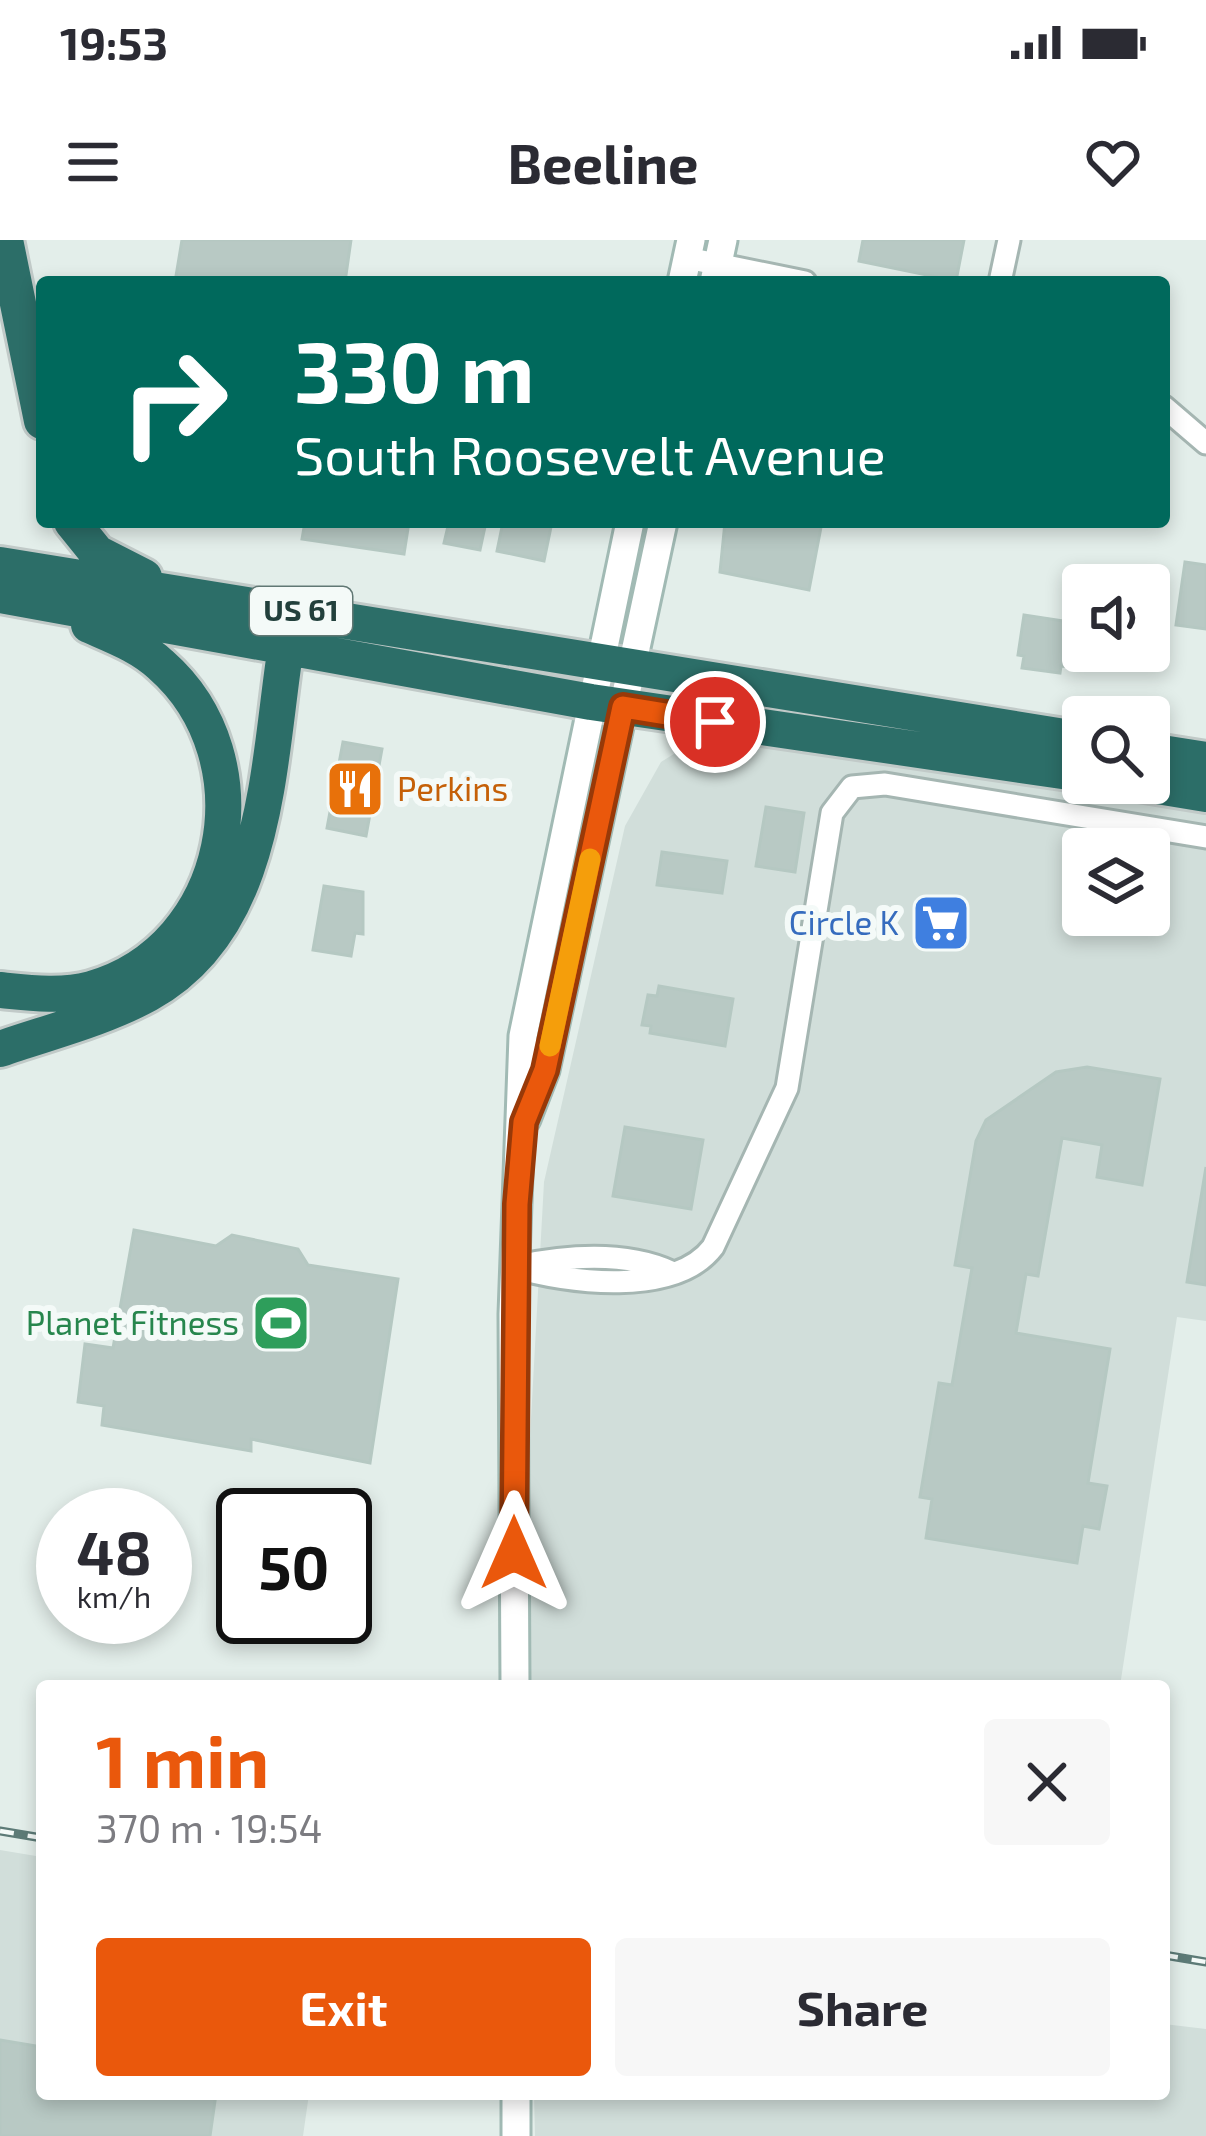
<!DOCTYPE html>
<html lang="en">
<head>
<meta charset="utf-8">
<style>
  body { margin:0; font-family:"Exo 2",sans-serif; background:#f7f7f7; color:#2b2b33; height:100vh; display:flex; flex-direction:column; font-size:45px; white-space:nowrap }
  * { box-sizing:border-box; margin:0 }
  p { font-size:39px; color:#7c7c81 }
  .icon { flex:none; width:66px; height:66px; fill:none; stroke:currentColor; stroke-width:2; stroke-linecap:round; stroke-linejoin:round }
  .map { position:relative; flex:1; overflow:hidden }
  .drawer { position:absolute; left:36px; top:1440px; width:1134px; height:420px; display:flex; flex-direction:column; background:#fff; border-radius:12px; box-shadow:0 6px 18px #0003 }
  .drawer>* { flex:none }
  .banner { position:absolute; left:36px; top:36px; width:1134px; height:252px; border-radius:12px; box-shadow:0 6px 18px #0003; background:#00695c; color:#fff; overflow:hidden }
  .fabs { position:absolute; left:1062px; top:324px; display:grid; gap:24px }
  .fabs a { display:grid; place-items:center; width:108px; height:108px; border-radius:12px; background:#fff; box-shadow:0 6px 18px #0003; font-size:60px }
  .speed { position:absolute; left:36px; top:1248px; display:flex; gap:24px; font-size:60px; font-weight:700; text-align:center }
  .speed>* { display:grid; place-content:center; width:156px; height:156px; border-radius:50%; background:#fff; box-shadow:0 6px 18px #0003; line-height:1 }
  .speed small { font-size:30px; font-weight:400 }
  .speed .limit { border:6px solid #111; border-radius:18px; background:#fff; color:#111 }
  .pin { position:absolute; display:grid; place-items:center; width:102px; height:102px; color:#fff; margin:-51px; border:6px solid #fff; border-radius:50%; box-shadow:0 3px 12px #0007 }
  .me { position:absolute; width:132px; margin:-66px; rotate:0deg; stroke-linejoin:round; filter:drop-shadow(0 0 9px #0008) }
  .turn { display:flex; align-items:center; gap:42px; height:252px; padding:0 60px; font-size:54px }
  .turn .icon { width:156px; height:156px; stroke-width:2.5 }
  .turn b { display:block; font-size:84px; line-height:102px }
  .round { display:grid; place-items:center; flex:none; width:126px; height:126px; border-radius:12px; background:#f7f7f7 }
  .overview { display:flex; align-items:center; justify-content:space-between; height:204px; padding:0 60px }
  h1 { font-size:72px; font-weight:700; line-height:90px; color:#ea580c }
  .primary-button { display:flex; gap:24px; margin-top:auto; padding:24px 60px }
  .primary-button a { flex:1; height:138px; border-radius:12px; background:#ea580c; color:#fff; font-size:48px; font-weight:700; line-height:138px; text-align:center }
  .primary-button a+a { background:#f7f7f7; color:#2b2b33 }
  .status { display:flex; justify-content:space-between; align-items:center; height:84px; padding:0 60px; background:#fff; direction:ltr }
  .status svg { height:33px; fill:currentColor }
  header { display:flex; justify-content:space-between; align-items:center; height:156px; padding:0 60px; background:#fff; font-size:54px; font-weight:700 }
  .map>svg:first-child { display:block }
  .built { fill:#d1deda; fill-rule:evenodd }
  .building { fill:#b8c9c4; stroke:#b5c8c2; stroke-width:3 }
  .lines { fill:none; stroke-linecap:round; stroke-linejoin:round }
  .street-casing { stroke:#a5b6b2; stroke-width:27 }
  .secondary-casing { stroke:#a1bab4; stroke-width:33 }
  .highway-casing { stroke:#c1cac8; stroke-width:42 }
  .street { stroke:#fff; stroke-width:21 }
  .secondary { stroke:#fff; stroke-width:27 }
  .highway { stroke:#2c6e68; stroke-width:36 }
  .rail-casing { stroke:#5d7b77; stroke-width:9 }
  .rail { stroke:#f4faf8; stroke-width:4.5; stroke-dasharray:14; stroke-linecap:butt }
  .route-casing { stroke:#983908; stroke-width:30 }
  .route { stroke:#ea580c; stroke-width:21 }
  .slow { stroke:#f59e0b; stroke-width:21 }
  .labels { text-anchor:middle; stroke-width:12; stroke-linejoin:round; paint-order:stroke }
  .shield { fill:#f4faf8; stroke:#617874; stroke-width:3 }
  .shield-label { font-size:30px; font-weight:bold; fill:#22403c }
  .food-label { font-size:33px; fill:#c56008; stroke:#f4faf8; text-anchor:start }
  .shop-label { font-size:33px; fill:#366cbe; stroke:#f4faf8; text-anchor:end }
  .leisure-label { font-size:33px; fill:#27864d; stroke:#f4faf8; text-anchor:end }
</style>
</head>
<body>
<div class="status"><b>19:53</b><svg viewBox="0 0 49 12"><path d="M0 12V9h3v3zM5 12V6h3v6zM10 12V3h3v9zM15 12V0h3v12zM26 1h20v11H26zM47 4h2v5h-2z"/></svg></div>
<header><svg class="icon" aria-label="menu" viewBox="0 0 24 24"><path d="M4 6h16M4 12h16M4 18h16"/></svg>Beeline<svg class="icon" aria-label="heart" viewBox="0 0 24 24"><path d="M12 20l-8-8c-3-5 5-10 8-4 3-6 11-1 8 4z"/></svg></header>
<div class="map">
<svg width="1206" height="1896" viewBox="0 0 1206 1896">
  <rect width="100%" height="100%" fill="#e3eeea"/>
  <path class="built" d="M725 500 1206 572V1081L1177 1077 1120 1446H531L527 1252 544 942 625 586 661 522 685 507ZM1083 609H1149V675H1083Z
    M0 1610 42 1617V1854H309L303 1896H0Z
    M1164 1784 1206 1789V1896H535L534 1854H1164Z"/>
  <path class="building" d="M182 0H351L345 42H175Z
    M863 0H964L956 41 859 21Z
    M305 282H409L404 314 302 299Z
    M449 282H486L480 310 444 303Z
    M503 282H552L544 321 497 311Z
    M725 282H822L809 350 720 332Z
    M1185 322 1206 325V389L1176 385Z
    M1024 375 1083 384 1080 428 1061 426 1060 433 1022 428 1024 416 1018 415Z
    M343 502 382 509 366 596 327 588Z
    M766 567 804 573 795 632 756 626Z
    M662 612 727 621 722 653 657 645Z
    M324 646 363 652V694L355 693 351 716 313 710Z
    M659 746 733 759 725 806 650 793 651 786 642 785 648 755 657 756Z
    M1087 827 1160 839 1142 945 1097 937 1102 905 1062 898 1038 1036 1026 1034 1016 1093 1110 1109 1088 1243 1107 1246 1099 1289 1083 1286 1077 1323 926 1298 932 1259 920 1257 939 1143 952 1145 972 1028 955 1025 976 901 986 880 1056 832Z
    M625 887 703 900 691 969 613 956Z
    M1206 927V1045L1187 1042Z
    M134 990 216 1006 232 995 298 1009 308 1025 398 1039 370 1223 251 1199V1211L102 1185 104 1166 78 1162 85 1104 113 1108Z
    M0 1800 42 1807V1854H216L210 1896H0Z"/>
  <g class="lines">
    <g class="street-casing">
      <path id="street" d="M687 18 805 42
        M1000 42 1009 0
        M1164 167 1206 203
        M518 1026C566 1016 625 1011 671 1032
        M514 1027C567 1043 675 1057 713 1007L787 848 832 573 852 547 885 544 1206 597"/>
    </g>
    <g class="secondary-casing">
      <path id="secondary" d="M682 42 691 0
        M714 42 723 0
        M526 879 545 830 663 282
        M515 1446 513 1074 523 796 630 282
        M516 1854V1896"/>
    </g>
    <g class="highway-casing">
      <path id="highway" d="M5 0 42 181
        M72 282 97 313 144 337
        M0 325 1083 500
        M0 355 591 462 1083 534
        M1149 511 1206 520
        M1139 543 1206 554
        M0 750C30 753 62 757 91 749 232 709 268 519 161 425 141 406 114 396 89 385
        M0 809C49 792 102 779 148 754 269 687 267 527 286 406L275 384"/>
    </g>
    <use href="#street" class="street"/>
    <use href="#secondary" class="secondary"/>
    <use href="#highway" class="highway"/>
    <g class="rail-casing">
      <path id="rail" d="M0 1591 42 1598
        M1164 1715 1206 1722"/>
    </g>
    <use href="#rail" class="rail"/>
  </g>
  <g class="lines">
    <g class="route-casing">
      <path id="route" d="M514 1313 517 964 524 882 545 830 623 467 715 482"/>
    </g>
    <use href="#route" class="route"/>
    <path class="slow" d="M550 806 590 619"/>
  </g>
  <defs>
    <g id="restaurant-square" transform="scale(3)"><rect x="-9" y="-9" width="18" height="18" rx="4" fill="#e8710a" stroke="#f4faf8"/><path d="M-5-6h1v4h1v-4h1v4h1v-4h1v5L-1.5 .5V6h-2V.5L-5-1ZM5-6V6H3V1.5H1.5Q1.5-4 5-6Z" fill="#fff"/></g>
    <g id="supermarket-square" transform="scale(3)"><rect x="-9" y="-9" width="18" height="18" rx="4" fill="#3f7fe0" stroke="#f4faf8"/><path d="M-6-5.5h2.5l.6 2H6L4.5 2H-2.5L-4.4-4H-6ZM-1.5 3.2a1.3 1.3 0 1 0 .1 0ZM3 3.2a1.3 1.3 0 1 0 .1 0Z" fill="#fff"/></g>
    <g id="stadium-square" transform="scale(3)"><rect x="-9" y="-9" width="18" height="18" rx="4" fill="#2e9e5b" stroke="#f4faf8"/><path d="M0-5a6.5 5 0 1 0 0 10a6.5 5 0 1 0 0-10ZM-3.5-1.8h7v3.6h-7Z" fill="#fff"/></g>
  </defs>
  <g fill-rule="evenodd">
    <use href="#restaurant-square" x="355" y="549"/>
    <use href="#supermarket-square" x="941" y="683"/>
    <use href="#stadium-square" x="281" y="1083"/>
  </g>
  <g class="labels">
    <rect class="shield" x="250" y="347" width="102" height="48" rx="9"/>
    <g class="shield-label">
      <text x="301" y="381">US 61</text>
    </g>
    <g class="food-label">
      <text x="397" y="561">Perkins</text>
    </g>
    <g class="shop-label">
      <text x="899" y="695">Circle K</text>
    </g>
    <g class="leisure-label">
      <text x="239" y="1095">Planet Fitness</text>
    </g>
  </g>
</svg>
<div class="fabs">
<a><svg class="icon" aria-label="sound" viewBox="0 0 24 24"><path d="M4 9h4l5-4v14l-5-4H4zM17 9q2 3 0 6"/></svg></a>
<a><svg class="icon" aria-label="search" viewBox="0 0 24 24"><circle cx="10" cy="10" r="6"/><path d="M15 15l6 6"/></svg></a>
<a><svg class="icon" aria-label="layers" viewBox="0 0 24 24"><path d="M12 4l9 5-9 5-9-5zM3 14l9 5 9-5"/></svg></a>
</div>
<div class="speed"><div>48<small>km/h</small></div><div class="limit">50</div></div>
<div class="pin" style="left:715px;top:482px;background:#d93025"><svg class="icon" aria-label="arrive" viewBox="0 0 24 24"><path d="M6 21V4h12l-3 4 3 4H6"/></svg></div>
<svg class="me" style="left:514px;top:1313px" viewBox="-20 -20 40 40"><path d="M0-17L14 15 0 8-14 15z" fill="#ea580c" stroke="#fff" stroke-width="4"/></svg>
<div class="banner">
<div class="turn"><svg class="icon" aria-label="right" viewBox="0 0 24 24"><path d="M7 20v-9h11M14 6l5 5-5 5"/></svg><div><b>330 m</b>South Roosevelt Avenue</div></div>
</div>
<section class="drawer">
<div class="overview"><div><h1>1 min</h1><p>370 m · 19:54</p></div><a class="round"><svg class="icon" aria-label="close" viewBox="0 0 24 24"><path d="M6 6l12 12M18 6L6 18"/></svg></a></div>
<div class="primary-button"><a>Exit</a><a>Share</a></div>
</section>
</div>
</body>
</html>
